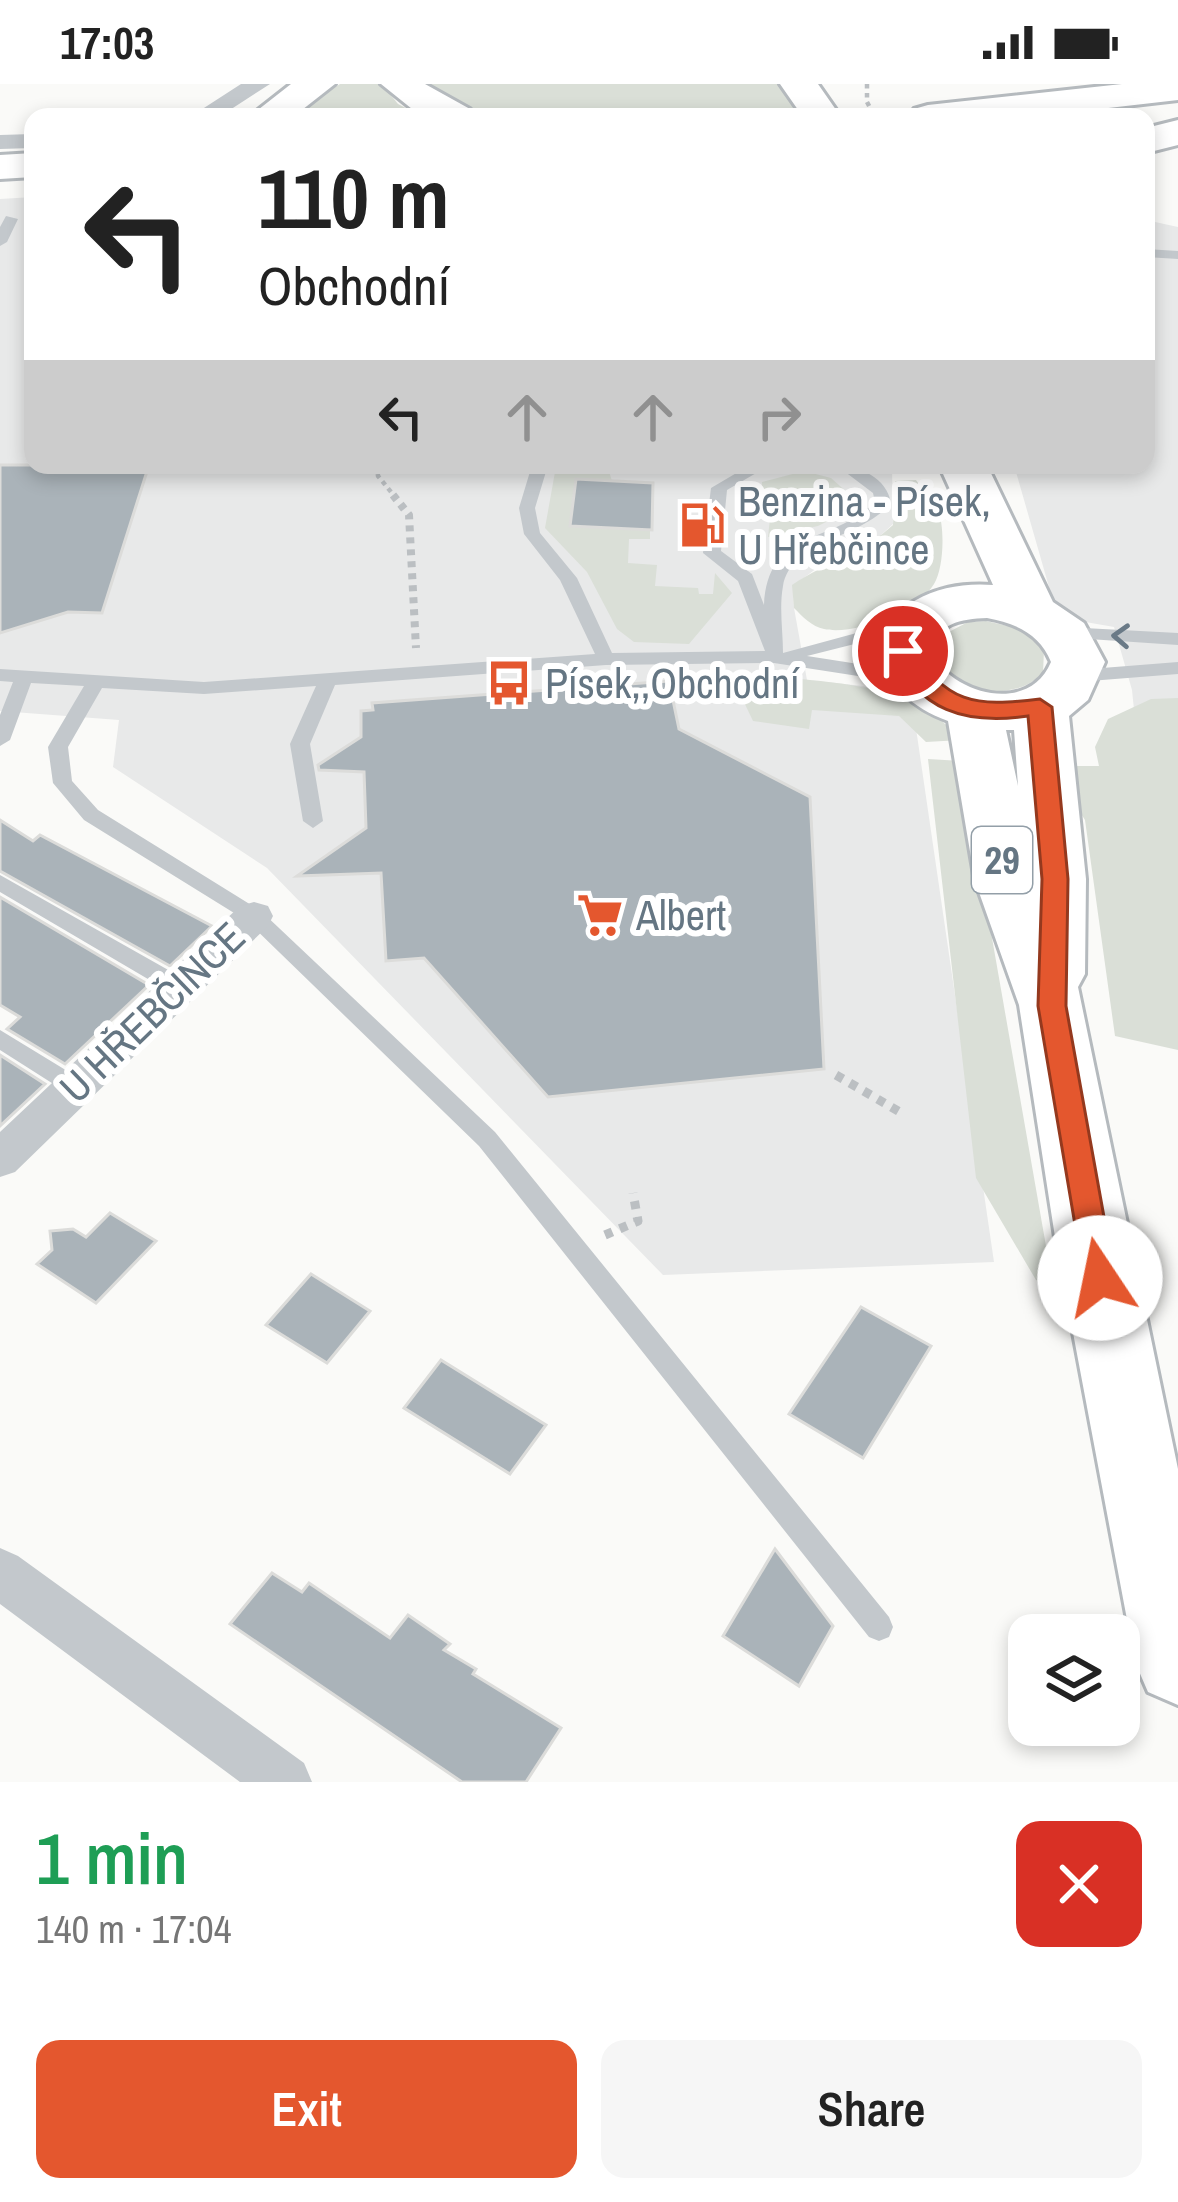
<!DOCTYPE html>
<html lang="en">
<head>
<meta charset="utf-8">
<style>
  body { margin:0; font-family:"Archivo Narrow",sans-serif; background:#f6f6f6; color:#222; height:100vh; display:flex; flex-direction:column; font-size:45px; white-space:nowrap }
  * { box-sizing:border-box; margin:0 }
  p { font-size:39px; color:#767676 }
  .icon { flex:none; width:66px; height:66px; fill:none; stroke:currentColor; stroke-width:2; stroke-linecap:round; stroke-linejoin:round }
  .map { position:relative; height:1698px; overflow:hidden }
  .side { display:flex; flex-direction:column; background:#fff; flex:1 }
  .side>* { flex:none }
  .hud { position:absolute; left:24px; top:24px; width:1131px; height:366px; border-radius:24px; box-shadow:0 6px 18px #0003; background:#fff; color:#222; overflow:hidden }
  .controls { position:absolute; left:1008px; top:1530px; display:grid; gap:24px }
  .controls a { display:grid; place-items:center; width:132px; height:132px; border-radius:24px; background:#fff; box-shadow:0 6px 18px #0003; font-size:60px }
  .pin { position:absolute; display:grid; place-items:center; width:102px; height:102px; color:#fff; margin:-51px; border:6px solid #fff; border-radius:50%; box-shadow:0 3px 12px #0007 }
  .me { position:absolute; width:132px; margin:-66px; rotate:349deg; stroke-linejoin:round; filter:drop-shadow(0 0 9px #0008) }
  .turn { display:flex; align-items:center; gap:42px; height:252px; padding:0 36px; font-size:54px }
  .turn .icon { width:156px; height:156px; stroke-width:2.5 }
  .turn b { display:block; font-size:84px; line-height:102px }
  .lanes { display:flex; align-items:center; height:114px; padding:0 36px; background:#0003; justify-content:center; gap:60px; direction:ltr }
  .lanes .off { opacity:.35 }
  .round { display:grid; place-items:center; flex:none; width:126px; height:126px; border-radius:24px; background:#f6f6f6 }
  .overview { display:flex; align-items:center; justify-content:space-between; height:204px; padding:0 36px }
  h1 { font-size:72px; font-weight:600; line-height:90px; color:#1e9e55 }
  .button { display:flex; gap:24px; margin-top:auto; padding:24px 36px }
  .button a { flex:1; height:138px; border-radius:24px; background:#e4572e; color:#fff; font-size:48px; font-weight:600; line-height:138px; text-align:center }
  .button a+a { background:#f6f6f6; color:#222 }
  .status { display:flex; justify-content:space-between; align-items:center; height:84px; padding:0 60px; background:#fff; direction:ltr }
  .status svg { height:33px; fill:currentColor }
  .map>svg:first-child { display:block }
  .built { fill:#e8e9e9 }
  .green { fill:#dadfd7 }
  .building { fill:#aab3b9; stroke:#dcdcda; stroke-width:3 }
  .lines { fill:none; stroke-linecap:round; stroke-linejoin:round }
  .primary-casing { stroke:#b5babe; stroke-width:6 }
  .highway-casing { stroke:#b4b9bd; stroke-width:6 }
  .path-far2 { stroke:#bbbfc2; stroke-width:4.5; stroke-dasharray:4.5 4.5; stroke-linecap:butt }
  .path-far1 { stroke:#bbbfc2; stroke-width:8; stroke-dasharray:6 6; stroke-linecap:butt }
  .path { stroke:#bbbfc2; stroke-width:9; stroke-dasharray:8 8; stroke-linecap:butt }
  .lane { fill:#c3c8cc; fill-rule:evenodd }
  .street { fill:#c3c8cc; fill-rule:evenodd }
  .primary { fill:#fff; fill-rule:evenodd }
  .highway { fill:#fff; fill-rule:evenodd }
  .oneway { stroke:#6a7a87 }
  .route { fill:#e4572e; stroke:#94391e; stroke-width:3 }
  .labels { text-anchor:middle; stroke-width:12; stroke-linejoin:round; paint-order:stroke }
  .shield { fill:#fff; stroke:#939fa8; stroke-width:3 }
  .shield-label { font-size:39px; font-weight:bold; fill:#657683 }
  .poi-label { font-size:42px; fill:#657683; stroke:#fff; text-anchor:start }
  .street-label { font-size:42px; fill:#657683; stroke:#fff }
</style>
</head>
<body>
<div class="status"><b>17:03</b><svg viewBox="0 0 49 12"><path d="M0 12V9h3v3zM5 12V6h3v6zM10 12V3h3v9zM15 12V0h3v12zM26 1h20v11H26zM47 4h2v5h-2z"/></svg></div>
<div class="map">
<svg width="1178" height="1698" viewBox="0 0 1178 1698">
  <rect width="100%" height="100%" fill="#fafaf8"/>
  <path class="built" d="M33 113V381H892L893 440 869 462 817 484 793 502 794 524 807 596 863 602 912 617 994 1178 663 1191 267 784 113 683 119 636 0 627V115Z
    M1146 136 1178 143V873L1158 860 1132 606 1114 543 1074 536 1039 506 1049 503 1014 381H1146Z"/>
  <path class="green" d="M340 0H382L398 20 423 33H289Z
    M421 0H781L799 25 717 33H487L457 23Z
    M568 381H607L612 397 576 396 570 442 650 446V455H629L628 479 657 481 655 502 698 504 699 510H713L715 489 732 509 689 560 634 558 617 545 587 488 545 444 555 388Z
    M804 387 831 394 849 410 848 427 818 442 768 453 772 416 761 414 762 398Z
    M916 396C922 405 934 416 938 426 945 443 944 484 934 500 918 527 854 552 824 545 812 543 802 532 794 524L792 501C826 478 864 468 893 441L895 397Z
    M986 537 1021 545 1044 566 1043 589C1014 619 955 611 937 572L943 551 968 538Z
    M781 593C847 600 916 602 961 656L926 658 899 632 812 626 809 645 753 637 742 614 751 600Z
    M1178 614V966L1115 952 1085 736 1071 714 1061 682H1099L1095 663 1108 635 1151 615Z
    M928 675 961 677 1053 1202 1036 1196 976 1094Z"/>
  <path class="building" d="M0 381H149L102 529 68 528 0 549Z
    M576 395 653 399 652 446 570 442Z
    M669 597 679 645 810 713 824 985 548 1013 424 874 386 877 381 789 297 792 366 744 364 688 319 686 318 681 361 653V627L373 626 372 619Z
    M0 736 33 757 40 751 212 842 170 882 0 787Z
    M0 813 149 901 65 980 7 945 20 933 0 921Z
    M0 971 45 1000 0 1042Z
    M110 1129 156 1157 96 1219 37 1180 52 1166 50 1147 73 1145 86 1153Z
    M311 1190 370 1227 327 1279 266 1241Z
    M861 1223 931 1262 863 1374 789 1330Z
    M441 1276 546 1341 510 1390 404 1324Z
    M775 1465 833 1542 799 1602 723 1552Z
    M272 1489 302 1508 309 1499 390 1554 408 1531 450 1560 444 1566 476 1585 473 1590 561 1644 526 1698H462L230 1540Z"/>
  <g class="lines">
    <g class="primary-casing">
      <path id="primary" d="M291 0H335L293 33H249Z
        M381 0H425L470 25 475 33H422Z
        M780 0H818L841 33H803Z
        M1122 0H1178V16L1030 33H909L914 25 928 21Z
        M33 69V93L0 95V71Z
        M939 381H987L1053 518 1084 539 1105 578 1088 616 1069 632 1086 795 1085 890 1078 903 1178 1385V1621L1148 1608 1135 1578 1055 1153 1019 921 975 797 948 637C910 623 892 603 876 567 891 516 942 497 993 501ZM987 534C1015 539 1040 550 1051 578 1029 631 952 611 930 567 938 539 960 535 987 534ZM1006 646H1014L1018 702Z"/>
    </g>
    <g class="highway-casing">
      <path id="highway" d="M1178 36V61L1146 69V44Z"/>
    </g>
    <path class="path-far2" d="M867 0V18L875 33
      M377 381 378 392 396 414"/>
    <path class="path-far1" d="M393 411 409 431 416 564"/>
    <path class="path" d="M836 991 900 1028
      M605 1151 638 1137 633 1109"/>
    <path class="lane" d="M6 132 18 135 7 158 0 162V143Z
      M1146 165 1178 167V175L1146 173Z
      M532 381H548L535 424 540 449 577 494 612 569 765 567 738 497 703 469 711 404 750 381H770L727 406 721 467 752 490 764 521C768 443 833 461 875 418L873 409 836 381C859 381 887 394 891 419 861 455 791 456 783 502 779 524 783 547 783 569L908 535 917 541 914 545 807 572 916 589 925 595 916 601 774 579 606 581 335 601 310 660 323 737 313 744 303 737 290 660 316 602 204 610 102 604 68 663 72 697 98 726 261 827 495 1048 889 1533 893 1543 889 1553 879 1557 869 1553 479 1062 247 837 84 736 53 699 48 663 84 602 31 599 10 656 0 662V631L13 598 0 597V585L204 598 595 570 560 496 524 450 519 424Z
      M1065 543 1178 549V561L1059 553 1056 549Z
      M1178 578V590L1077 598 1068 592 1077 586Z
      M0 791 186 896 189 902 186 908H170L0 808Z
      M0 946 82 996 85 1002 82 1008 74 1011 66 1008 0 966Z"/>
    <path class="street" d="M241 0H270L219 33H190Z
      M33 50V64L0 65V51Z
      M254 818 268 822 273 832 268 842 15 1088 0 1093V1048L240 822Z
      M0 1464 18 1472 304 1679 312 1698H240L0 1520Z"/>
    <use href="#primary" class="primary"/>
    <use href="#highway" class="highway"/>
  </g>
  <defs><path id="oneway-chevron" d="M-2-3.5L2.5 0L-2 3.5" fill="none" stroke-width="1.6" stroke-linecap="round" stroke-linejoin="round" transform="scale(3)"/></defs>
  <use class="oneway" href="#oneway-chevron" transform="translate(1121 552) rotate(-177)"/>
  <path class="route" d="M903 559 911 561C946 620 974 623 1040 615L1052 623 1068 795 1066 922 1115 1194 1111 1204 1100 1208 1088 1204 1084 1194 1038 922 1042 795 1028 632C965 641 919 627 891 567Z"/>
  <defs>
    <g id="fuel-bare" transform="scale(3.6)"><path d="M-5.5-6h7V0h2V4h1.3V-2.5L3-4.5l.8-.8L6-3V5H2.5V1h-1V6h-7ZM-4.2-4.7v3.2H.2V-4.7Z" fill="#e4572e" stroke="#fff" stroke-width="2.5" paint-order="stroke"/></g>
    <g id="bus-bare" transform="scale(3.6)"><path d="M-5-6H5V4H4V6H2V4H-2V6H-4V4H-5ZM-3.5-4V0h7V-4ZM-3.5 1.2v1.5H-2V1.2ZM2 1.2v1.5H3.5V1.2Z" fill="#e4572e" stroke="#fff" stroke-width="2.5" paint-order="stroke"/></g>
    <g id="supermarket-bare" transform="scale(3.6)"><path d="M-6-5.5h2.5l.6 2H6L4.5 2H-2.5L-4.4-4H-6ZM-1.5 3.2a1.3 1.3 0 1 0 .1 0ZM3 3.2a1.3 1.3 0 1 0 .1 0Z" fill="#e4572e" stroke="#fff" stroke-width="2.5" paint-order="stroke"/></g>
  </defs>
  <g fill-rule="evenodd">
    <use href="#fuel-bare" x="702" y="441"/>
    <use href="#bus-bare" x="509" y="599"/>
    <use href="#supermarket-bare" x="600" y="831"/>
  </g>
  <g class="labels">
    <rect class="shield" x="972" y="743" width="60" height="66" rx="9"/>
    <g class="shield-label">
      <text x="1002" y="790">29</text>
    </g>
    <g class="poi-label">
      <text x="738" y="432">Benzina - Písek,<tspan x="738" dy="48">U Hřebčince</tspan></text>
      <text x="545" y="614">Písek,,Obchodní</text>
      <text x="636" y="846">Albert</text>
    </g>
    <g class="street-label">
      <text transform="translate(152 928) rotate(-44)" y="15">U HŘEBČINCE</text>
    </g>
  </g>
</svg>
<div class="controls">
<a><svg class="icon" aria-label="layers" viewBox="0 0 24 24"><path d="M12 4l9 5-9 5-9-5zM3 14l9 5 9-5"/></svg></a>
</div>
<div class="pin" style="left:903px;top:567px;background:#d93025"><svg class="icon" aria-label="arrive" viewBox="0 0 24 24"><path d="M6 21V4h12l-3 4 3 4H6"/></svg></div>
<svg class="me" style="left:1100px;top:1194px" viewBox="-20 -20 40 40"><circle r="19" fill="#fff"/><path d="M0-13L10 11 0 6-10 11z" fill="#e4572e"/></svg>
<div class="hud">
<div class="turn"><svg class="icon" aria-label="left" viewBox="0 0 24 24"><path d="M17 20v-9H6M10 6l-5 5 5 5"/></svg><div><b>110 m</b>Obchodní</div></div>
<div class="lanes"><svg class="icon" aria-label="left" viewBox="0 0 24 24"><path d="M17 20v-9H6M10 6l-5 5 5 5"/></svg><svg class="icon off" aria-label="ahead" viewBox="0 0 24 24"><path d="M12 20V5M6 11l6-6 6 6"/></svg><svg class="icon off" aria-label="ahead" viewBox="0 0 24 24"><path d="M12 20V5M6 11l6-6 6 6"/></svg><svg class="icon off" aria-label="right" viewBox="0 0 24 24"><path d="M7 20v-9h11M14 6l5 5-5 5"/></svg></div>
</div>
</div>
<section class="side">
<div class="overview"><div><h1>1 min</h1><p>140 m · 17:04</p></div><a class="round" style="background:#d93025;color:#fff"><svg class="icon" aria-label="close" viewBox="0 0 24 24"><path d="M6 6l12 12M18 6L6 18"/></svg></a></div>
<div class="button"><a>Exit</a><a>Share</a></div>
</section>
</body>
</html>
